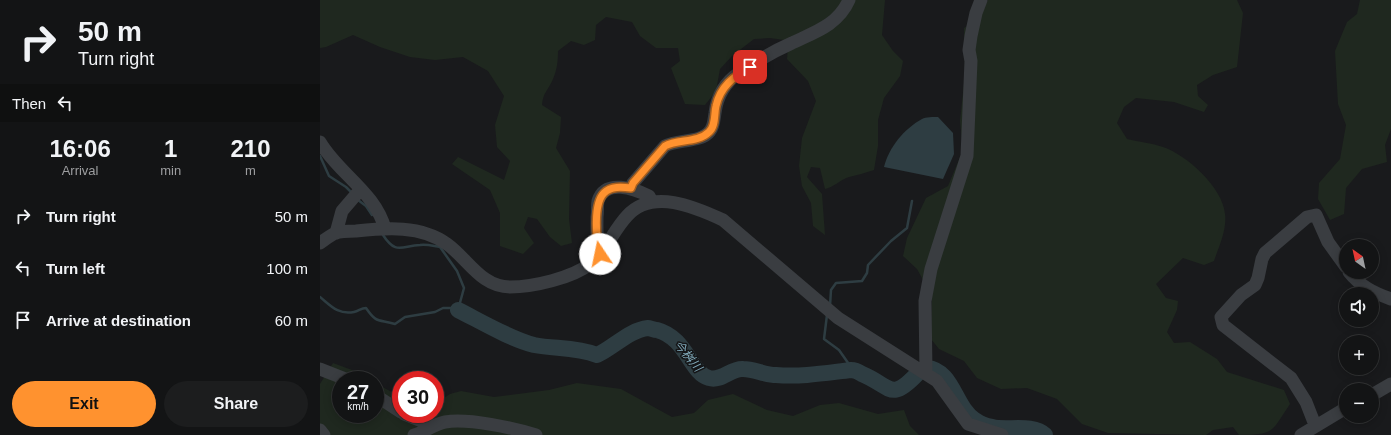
<!DOCTYPE html>
<html lang="en">
<head>
<meta charset="utf-8">
<style>
  body { margin:0; font-family:Helvetica,"Noto Sans JP",sans-serif; background:#1c1d1e; color:#f1f3f6; height:100vh; display:flex; flex-direction:column; font-size:15px; white-space:nowrap }
  * { box-sizing:border-box; margin:0 }
  p { font-size:13px; color:#9d9ea0 }
  .icon { flex:none; width:22px; height:22px; fill:none; stroke:currentColor; stroke-width:2; stroke-linecap:round; stroke-linejoin:round }
  .map { position:relative; flex:1; overflow:hidden }
  .drawer { display:flex; flex-direction:column; background:#131415; width:320px }
  .drawer>* { flex:none }
  .hud { background:#131415; color:#f1f3f6; overflow:hidden }
  .needle { width:26px; rotate:327deg }
  .controls { position:absolute; left:1019px; top:239px; display:grid; gap:8px }
  .controls a { display:grid; place-items:center; width:40px; height:40px; border-radius:50%; background:#131415; box-shadow:0 2px 10px #0003,0 0 0 1px #323334; font-size:20px }
  .speed { position:absolute; left:12px; top:371px; display:flex; gap:8px; font-size:20px; font-weight:700; text-align:center }
  .speed>* { display:grid; place-content:center; width:52px; height:52px; border-radius:50%; background:#131415; box-shadow:0 2px 10px #0003,0 0 0 1px #323334; line-height:1 }
  .speed small { font-size:10px; font-weight:400 }
  .speed .limit { border:6px solid #d22; background:#fff; color:#111 }
  .pin { position:absolute; display:grid; place-items:center; width:34px; height:34px; color:#fff; margin:-17px; border-radius:8px; box-shadow:0 2px 6px #0006 }
  .me { position:absolute; width:44px; margin:-22px; rotate:349deg; stroke-linejoin:round; filter:drop-shadow(0 0 3px #0008) }
  .turn { display:flex; align-items:center; gap:14px; height:84px; padding:0 12px; font-size:18px }
  .turn .icon { width:52px; height:52px; stroke-width:2.5 }
  .turn b { display:block; font-size:28px; line-height:34px }
  .then { display:flex; align-items:center; height:38px; padding:0 12px; background:#0003; gap:8px; font-size:15px }
  .eta { display:flex; justify-content:space-evenly; align-items:center; height:68px; text-align:center }
  .eta b { font-size:24px; font-weight:700; line-height:28px }
  .action { display:flex; gap:8px; margin-top:auto; padding:8px 12px }
  .action a { flex:1; height:46px; border-radius:24px; background:#ff922f; color:#111; font-size:16px; font-weight:700; line-height:46px; text-align:center }
  .action a+a { background:#1c1d1e; color:#f1f3f6 }
  ul { padding:0; list-style:none }
  li { display:flex; align-items:center; gap:12px; height:52px; padding:0 12px }
  li div { flex:1 }
  li b { display:block; font-size:15px }
  li em { font-style:normal }
  main { display:flex; flex:1; min-height:0 }
  .map>svg:first-child { display:block }
  .green { fill:#1f281f }
  .water { fill:#2e3d42 }
  .lines { fill:none; stroke-linecap:round; stroke-linejoin:round }
  .stream { stroke:#2e3d42; stroke-width:2.5 }
  .river { stroke:#2e3d42; stroke-width:16 }
  .minor { stroke:#3a3d41; stroke-width:13 }
  .route-casing { stroke:#a65f1f; stroke-width:10 }
  .route { stroke:#ff922f; stroke-width:7 }
  .labels { text-anchor:middle; stroke-width:3; stroke-linejoin:round; paint-order:stroke }
  .water-label { font-size:12px; font-style:italic; fill:#80a9b9; stroke:#141517 }
</style>
</head>
<body>
<main>
<section class="drawer">
<div class="hud">
<div class="turn"><svg class="icon" aria-label="right" viewBox="0 0 24 24"><path d="M7 20v-9h11M14 6l5 5-5 5"/></svg><div><b>50 m</b>Turn right</div></div>
<div class="then">Then<svg class="icon" aria-label="left" viewBox="0 0 24 24"><path d="M17 20v-9H6M10 6l-5 5 5 5"/></svg></div>
</div>
<div class="eta">
<div><b>16:06</b><p>Arrival</p></div>
<div><b>1</b><p>min</p></div>
<div><b>210</b><p>m</p></div>
</div>
<ul>
<li><svg class="icon" aria-label="right" viewBox="0 0 24 24"><path d="M7 20v-9h11M14 6l5 5-5 5"/></svg><div><b>Turn right</b></div><em>50 m</em></li>
<li><svg class="icon" aria-label="left" viewBox="0 0 24 24"><path d="M17 20v-9H6M10 6l-5 5 5 5"/></svg><div><b>Turn left</b></div><em>100 m</em></li>
<li><svg class="icon" aria-label="arrive" viewBox="0 0 24 24"><path d="M6 21V4h12l-3 4 3 4H6"/></svg><div><b>Arrive at destination</b></div><em>60 m</em></li>
</ul>
<div class="action"><a>Exit</a><a>Share</a></div>
</section>
<div class="map">
<svg width="1071" height="435" viewBox="0 0 1071 435">
  <rect width="100%" height="100%" fill="#191a1c"/>
  <path class="green" d="M0 0H565L562 35 573 51 583 61 580 76 564 98 558 120V146L554 170C545 173 537 175 529 177 520 180 514 187 505 189L500 168 491 167 487 177 502 194 505 235 493 226 491 203 482 186 479 166 482 138 496 101 488 81 467 59 468 48 464 40 450 38 434 39 412 56 400 69 396 91 385 105 365 104 351 68 360 61 358 48H336L320 36 312 22 286 17 276 25 275 40 264 45 251 41 238 51C238 61 237 70 233 79 228 91 223 92 222 105L241 117 240 133 236 148 250 171 249 219 252 243 241 246 230 237 217 219 208 217 204 228 214 243 203 254 180 246V213L170 190 132 164 138 157 184 180 190 161 177 147 175 125 184 96 168 71 143 57 115 60 90 57 60 47 33 35 6 47 0 48Z
    M668 0H917L923 13 917 67 893 75 877 85 878 96 888 105 884 112 854 102 816 98 804 107 797 123 807 139C819 142 832 143 843 147 867 155 903 188 905 214 907 230 899 246 894 261L884 265 863 258 836 284 846 298 858 301 857 310 847 332 854 343 870 342 897 359 907 372 964 390 970 404C951 432 955 435 919 435L913 427 893 430 886 435 788 433 762 424 737 399 707 388 681 389 657 378 644 361 619 349 611 339 612 296 597 269 583 256 587 238 606 198 628 186 643 150 640 121 645 73 644 28 658 19Z
    M1040 0H1071V129L1065 145 1067 162 1042 169 1026 188 1024 214 1010 220 998 199 999 183 1020 159 1026 125 1018 104 1015 51 1027 22 1037 14Z
    M13 363 32 370 50 380H21V414H55V383L81 397V414H115V404L130 394 141 391 174 397 229 390 257 383 301 389 352 417 374 413 388 400 413 394 447 410 473 416 500 405 519 403 558 414 584 410 590 426 599 435H0V384Z"/>
  <path class="water" d="M618 117 633 133 634 154 623 179 564 167C569 147 584 129 602 119 606 117 613 117 618 117Z"/>
  <g class="lines">
    <path class="stream" d="M0 156 9 176 26 187 32 193
      M38 200 46 206 52 215
      M0 297C11 306 18 315 34 312 39 311 41 308 46 308 57 324 58 319 75 324L85 317 115 312 123 308H130L138 310 144 288 137 271 120 247C113 246 107 244 100 245 81 246 76 255 63 235
      M510 306 511 290 516 283 542 281 547 273 548 265 571 241 587 228 592 201
      M507 315 504 339 519 350 533 370"/>
    <path class="river" d="M138 310C160 321 190 339 214 345 235 349 256 347 277 355 293 348 309 330 328 328 330 328 334 330 337 330 367 338 370 373 389 378 401 382 411 368 423 369 434 369 445 375 456 375 482 377 505 373 531 370 535 370 539 372 542 374 571 386 570 403 598 373
      M607 368C633 370 635 408 655 420 659 423 666 426 672 427 686 431 713 423 725 435"/>
    <path class="minor" d="M0 142C18 173 56 193 65 229
      M311 188 313 183 345 146C358 139 381 143 390 131 394 126 394 119 395 113 397 96 404 83 419 73 435 62 454 51 472 43 495 32 518 25 529 0
      M16 233 22 211 40 190
      M0 243C4 240 10 236 15 233 21 231 30 231 36 231 66 228 101 225 127 244 148 259 161 287 190 287 213 287 252 278 270 264 286 251 293 231 307 216 332 188 375 207 403 220L518 318 617 381 648 424 682 435
      M280 254C276 241 277 230 277 217 278 212 277 206 278 201 285 178 315 189 329 196L332 202
      M1029 272C1040 286 1054 293 1071 299
      M0 369 28 380
      M606 372 605 301 611 269 647 156 651 61 649 50 651 36 656 13 661 0
      M55 395 81 412
      M1052 395 1071 384
      M84 414 114 426
      M995 425 986 402 971 378 903 325 901 317 921 295 935 285 938 278 942 259 945 253 987 217 996 215 1008 242 1026 267
      M0 430 4 435
      M94 435C105 432 114 424 125 422 148 418 194 428 216 435
      M981 435 1026 408"/>
  </g>
  <g class="lines">
    <g class="route-casing">
      <path id="route" d="M280 254C276 239 273 204 284 193 291 186 302 187 311 188L313 183 345 146C358 139 378 143 389 132 396 126 394 114 396 106 400 87 414 76 430 67"/>
    </g>
    <use href="#route" class="route"/>
  </g>
  <g class="labels">
    <g class="water-label">
      <text transform="translate(368 356) rotate(50)" y="4">今桝川</text>
    </g>
  </g>
</svg>
<div class="controls">
<a><svg class="needle" viewBox="-14 -14 28 28"><path d="M0-13l5 13h-10z" fill="#e53935"/><path d="M0 13l5-13h-10z" fill="#9d9ea0"/></svg></a>
<a><svg class="icon" aria-label="sound" viewBox="0 0 24 24"><path d="M4 9h4l5-4v14l-5-4H4zM17 9q2 3 0 6"/></svg></a>
<a>+</a>
<a>−</a>
</div>
<div class="speed"><div>27<small>km/h</small></div><div class="limit">30</div></div>
<div class="pin" style="left:430px;top:67px;background:#d93025"><svg class="icon" aria-label="arrive" viewBox="0 0 24 24"><path d="M6 21V4h12l-3 4 3 4H6"/></svg></div>
<svg class="me" style="left:280px;top:254px" viewBox="-20 -20 40 40"><circle r="19" fill="#fff"/><path d="M0-13L10 11 0 6-10 11z" fill="#ff922f"/></svg>
</div>
</main>
</body>
</html>
